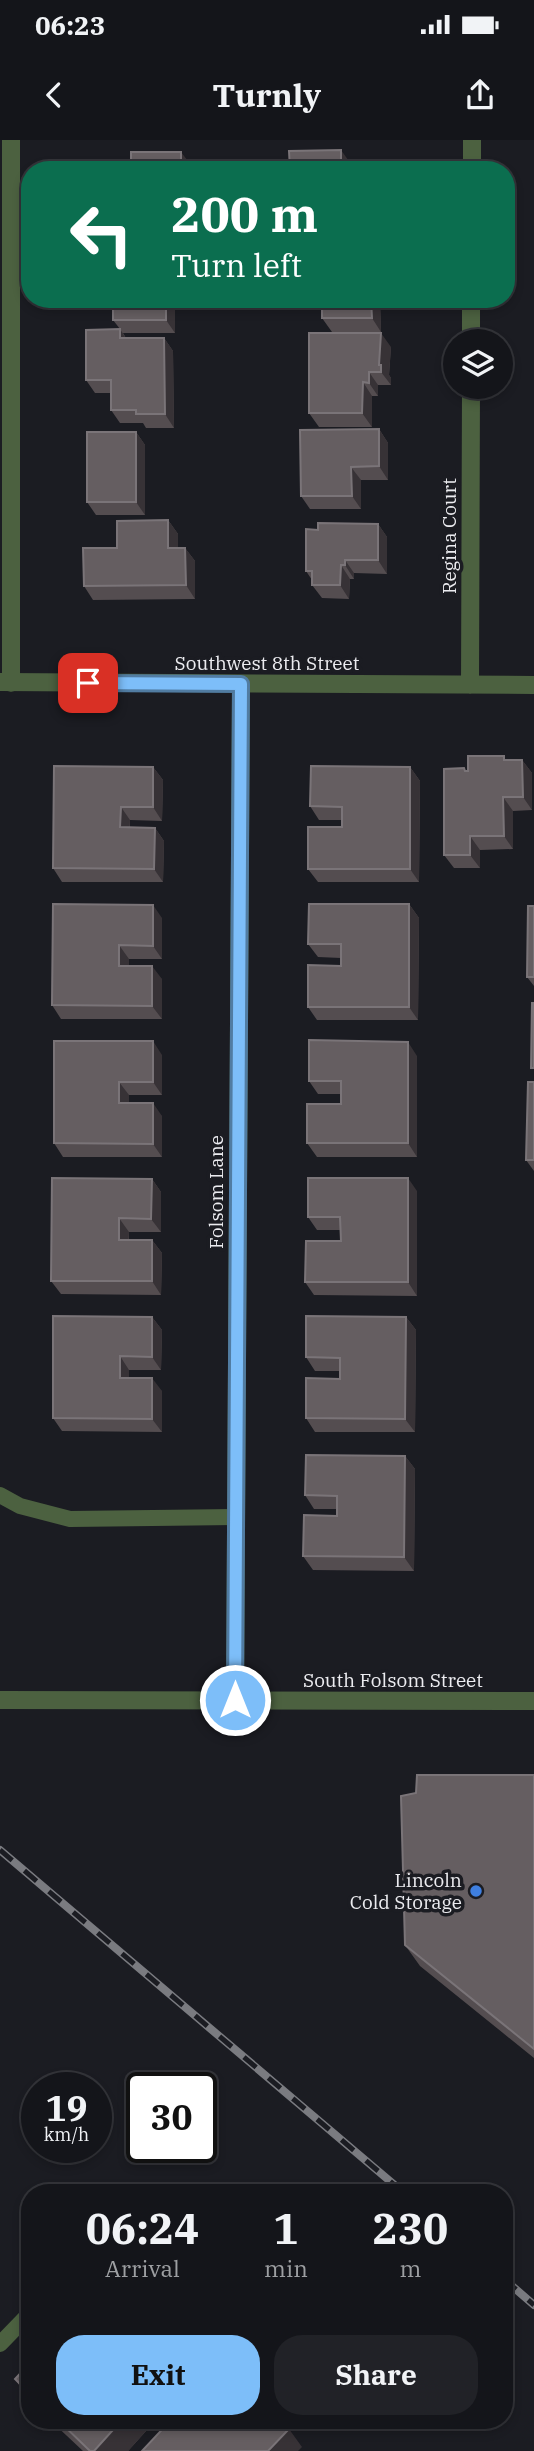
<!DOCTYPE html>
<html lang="en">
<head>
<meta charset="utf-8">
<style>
  body { margin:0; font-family:"IBM Plex Serif",serif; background:#212227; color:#f1f3f6; height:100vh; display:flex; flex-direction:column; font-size:26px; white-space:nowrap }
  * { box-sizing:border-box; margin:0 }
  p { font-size:23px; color:#9d9fa2 }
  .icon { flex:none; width:38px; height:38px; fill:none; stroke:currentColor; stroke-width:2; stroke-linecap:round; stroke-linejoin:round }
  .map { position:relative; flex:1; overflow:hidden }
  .side { position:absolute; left:21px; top:2044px; width:492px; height:245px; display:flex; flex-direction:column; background:#14151a; border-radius:28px; box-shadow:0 4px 10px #0003,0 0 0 2px #333439 }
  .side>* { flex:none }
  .banner { position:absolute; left:21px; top:21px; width:494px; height:147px; border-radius:28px; box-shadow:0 4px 10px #0003,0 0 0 2px #333439; background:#0b6e4f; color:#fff; overflow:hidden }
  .controls { position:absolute; left:443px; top:189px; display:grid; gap:14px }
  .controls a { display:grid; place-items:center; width:70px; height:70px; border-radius:50%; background:#14151a; box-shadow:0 4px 10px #0003,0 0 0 2px #333439; font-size:35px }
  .speed { position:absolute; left:21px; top:1932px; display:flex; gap:14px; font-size:35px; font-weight:700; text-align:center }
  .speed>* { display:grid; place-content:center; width:91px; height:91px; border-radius:50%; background:#14151a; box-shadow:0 4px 10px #0003,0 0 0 2px #333439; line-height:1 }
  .speed small { font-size:18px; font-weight:400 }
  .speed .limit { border:4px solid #111; border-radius:10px; background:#fff; color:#111 }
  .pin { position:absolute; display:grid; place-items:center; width:60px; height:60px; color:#fff; margin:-30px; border-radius:14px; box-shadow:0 4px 10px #0006 }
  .me { position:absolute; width:77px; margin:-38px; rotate:0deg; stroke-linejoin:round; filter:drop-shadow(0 0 5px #0008) }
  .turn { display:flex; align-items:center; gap:24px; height:147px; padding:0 35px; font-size:32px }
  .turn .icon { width:91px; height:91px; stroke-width:2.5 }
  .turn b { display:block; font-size:49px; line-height:60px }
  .eta { display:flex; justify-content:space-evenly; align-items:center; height:119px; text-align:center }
  .eta b { font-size:42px; font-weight:800; line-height:49px }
  .button { display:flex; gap:14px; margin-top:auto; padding:14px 35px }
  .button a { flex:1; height:80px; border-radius:28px; background:#7dbef9; color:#111; font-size:28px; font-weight:800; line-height:80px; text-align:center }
  .button a+a { background:#212227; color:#f1f3f6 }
  .status { display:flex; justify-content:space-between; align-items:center; height:49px; padding:0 35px; background:#14151a; direction:ltr }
  .status svg { height:19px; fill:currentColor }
  header { display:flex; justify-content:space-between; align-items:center; height:91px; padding:0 35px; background:#14151a; font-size:32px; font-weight:800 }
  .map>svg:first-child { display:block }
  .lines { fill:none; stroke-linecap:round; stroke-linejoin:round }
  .service { stroke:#4c6140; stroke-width:16 }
  .minor { stroke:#4c6140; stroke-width:18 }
  .tertiary { stroke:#4c6140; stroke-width:18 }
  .rail-casing { stroke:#7a7b80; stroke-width:8 }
  .rail { stroke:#1b1c22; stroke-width:5; stroke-dasharray:16; stroke-linecap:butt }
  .wall { fill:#544d50 }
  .shaded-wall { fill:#373236 }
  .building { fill:#655e61; stroke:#7a7478; stroke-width:2 }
  .route-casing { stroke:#517ca2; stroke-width:18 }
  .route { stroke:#7dbef9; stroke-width:12 }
  .shop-dot { fill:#3f7fe0; stroke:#1b1c22; stroke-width:2.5 }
  .labels { text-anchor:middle; stroke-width:7; stroke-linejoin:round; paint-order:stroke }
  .street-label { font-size:19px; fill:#ececf0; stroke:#1b1c22 }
  .poi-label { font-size:19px; fill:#ececf0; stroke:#1b1c22; text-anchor:end }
</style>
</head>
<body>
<div class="status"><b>06:23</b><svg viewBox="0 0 49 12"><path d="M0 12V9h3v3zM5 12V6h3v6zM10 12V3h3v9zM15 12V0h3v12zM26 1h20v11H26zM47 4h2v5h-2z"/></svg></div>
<header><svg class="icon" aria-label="back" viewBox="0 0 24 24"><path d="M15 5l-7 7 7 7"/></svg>Turnly<svg class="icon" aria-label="share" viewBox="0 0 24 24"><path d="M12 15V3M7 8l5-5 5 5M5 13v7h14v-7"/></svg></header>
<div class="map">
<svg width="534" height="2311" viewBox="0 0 534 2311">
  <rect width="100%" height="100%" fill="#1b1c22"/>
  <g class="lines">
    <path class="service" d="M0 1355 20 1366 70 1379 235 1377
      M0 2204 30 2173"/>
    <path class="minor" d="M11 0V543
      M472 30V0
      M471 201V159
      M0 542 534 545
      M470 545 471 247
      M235 1561 241 544"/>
    <path class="tertiary" d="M0 1560 534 1561"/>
    <g class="rail-casing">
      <path id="rail" d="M0 1710 404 2053
        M504 2139 534 2165"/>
    </g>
    <use href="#rail" class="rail"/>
  </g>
  <path class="wall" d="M93 159H175V193H123L126 198H164L173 211 174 288H146L143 283H120L111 270V253H95L86 240 120 189 113 180V161H94Z
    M322 159H389V161H380L381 192H332L322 178Z
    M391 207 389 235 391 238V245H378V256H372V287H319L309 273Z
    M379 289 388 303V340H361V369H310L301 356Z
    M136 292 145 305V375H96L87 362Z
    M168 380 178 394V408H185L195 421V459L93 460 84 446 117 408Z
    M378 384 387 397V434L354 433V439H350L349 459 322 458 312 445V440L306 431 318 390Z
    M507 620H522L532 633V670L513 671V709L480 710V728H454L444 715 466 631Z
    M153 627 163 640 162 681 130 680V688H155L164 701 163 742H62L53 728Z
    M410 627 420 641 419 742H318L308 729 342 687V680H319L310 666Z
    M53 764 162 778V819H129V826L162 839V879H61L52 865Z
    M409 764 419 778 418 880H317L308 867 341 826V818L318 817 308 804Z
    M534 766V846L527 837Z
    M54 901 162 915V955H129V963L162 976V1017H63L54 1003Z
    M417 916V1017H317L307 1003 341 964V954H318L309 941Z
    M534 942V1031L526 1020Z
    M152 1039 161 1052V1092H129V1100H152L162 1113 161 1155 61 1154 51 1141Z
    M417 1051V1156L314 1155 305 1142 341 1101 340 1090H317L308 1077Z
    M152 1177 162 1190 161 1230H129V1238L162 1251V1292L62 1291 53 1278Z
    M406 1177 416 1190 415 1292H315L306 1278 340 1239V1231H315L306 1217Z
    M405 1316 415 1329 414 1431 313 1430 303 1416 337 1376V1369H314L305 1355Z
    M534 1635V1918L420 1826 405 1805Z
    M30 2223V2261L15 2239Z
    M50 2280H156L128 2311H83Z"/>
  <path class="shaded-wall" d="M341 10 351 24V30H341Z
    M181 12 191 25V30H181Z
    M166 159H175V193L166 180Z
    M371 159H379L380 161 381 192 372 178Z
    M120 189 129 203 120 198Z
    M381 193 391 207 389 235 391 238V245L381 232 379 225Z
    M164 198 173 211 174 288 165 274Z
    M369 232 378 245V256L369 243Z
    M363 242 372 256V287L362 273Z
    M379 289 388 303V340L379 326Z
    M136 292 145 305V375L136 362Z
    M351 327 361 340V369L352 356Z
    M168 380 178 394V421L168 408Z
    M378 384 387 397V434L378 420Z
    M185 408 195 421V459L186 445Z
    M345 420 354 433V439L345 425Z
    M341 425 350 439 349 459 340 445Z
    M522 620 532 633V670L523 657Z
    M153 627 163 640 162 681 153 667Z
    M410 627 420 641 419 742 410 729Z
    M503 657 513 671V709L504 696Z
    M121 667 130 680 129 701 120 687Z
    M155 688 164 701 163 742 154 729Z
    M470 696 480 710V728L470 715Z
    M409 764 419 778 418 880 409 867Z
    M153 765 162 778V819L153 806Z
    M119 805 129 819V839L119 826Z
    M152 826 162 839V879L152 866Z
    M153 901 162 915V955L153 942Z
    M408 902 417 916V1017L408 1003Z
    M119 942 129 955V976L119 963Z
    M153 963 162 976V1017L153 1004Z
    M408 1038 417 1051V1156L408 1142Z
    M152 1039 161 1052V1092L151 1079Z
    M119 1078 129 1092 128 1113 119 1100Z
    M152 1100 162 1113 161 1155 152 1141Z
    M152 1177 162 1190 161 1230 152 1217Z
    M406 1177 416 1190 415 1292 405 1279Z
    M120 1216 129 1230V1251L120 1238Z
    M152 1238 162 1251V1292L152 1279Z
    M405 1316 415 1329 414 1431 404 1417Z
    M122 2280H156L128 2311H94Z
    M289 2289 302 2307 298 2311H268Z"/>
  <path class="building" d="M341 10V30H290L289 11Z
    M131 12H181V30H129L128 26H131Z
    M113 159H166V180H113Z
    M322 159H371L372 178H322Z
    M120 189V198H164L165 274H136V270H111V240H86V190Z
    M309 193H381L379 225H381V232H369V243L363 242 362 273H309Z
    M379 289V326L351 327 352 356H301L300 290Z
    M87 292H136V362H87Z
    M168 380V408H185L186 445 84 446 83 408H117V381Z
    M318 383 378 384V420H345V425H341L340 445H312V431H306V389L318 390Z
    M468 616H504V620H522L523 657H503L504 696H470V715H444V629L464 628 465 631H468Z
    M54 626 153 627V667H121L120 687 155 688 154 729 53 728Z
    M311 626 410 627V729H308V687H342V667L310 666Z
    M53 764 153 765V806L119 805V826H152V866L52 865Z
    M309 764H409V867H308V825L341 826V804H308Z
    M528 766H534V837H527Z
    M532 863H534V928H531Z
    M309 900 408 902V1003H307V964H341V941H309Z
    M54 901H153V942H119V963H153V1004L54 1003Z
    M528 942H534V1020H526Z
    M52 1038 152 1039 151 1079 119 1078V1100H152V1141H51Z
    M308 1038H408V1142H305L306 1101H341L340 1077H308Z
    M53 1176 152 1177V1217L120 1216V1238H152V1279L53 1278Z
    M306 1176 406 1177 405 1279 306 1278V1238L340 1239V1218L306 1217Z
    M306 1315 405 1316 404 1417 303 1416 304 1375 337 1376V1356L305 1355Z
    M417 1635H534V1909L405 1805 401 1656 416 1653Z
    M30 2223V2254L15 2239Z
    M58 2280H122L94 2311H90Z
    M171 2280H280L289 2289 268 2311H142Z"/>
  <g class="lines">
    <g class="route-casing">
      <path id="route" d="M88 543 241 544 235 1560"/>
    </g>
    <use href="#route" class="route"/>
  </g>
  <circle class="shop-dot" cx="476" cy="1751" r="7"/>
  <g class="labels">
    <g class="street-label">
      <text transform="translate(449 396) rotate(-90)" y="7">Regina Court</text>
      <text x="267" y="530">Southwest 8th Street</text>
      <text transform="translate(216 1052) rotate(-90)" y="7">Folsom Lane</text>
      <text x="393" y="1547">South Folsom Street</text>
    </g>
    <g class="poi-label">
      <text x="462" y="1747">Lincoln<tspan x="462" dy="22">Cold Storage</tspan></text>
    </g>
  </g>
</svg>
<div class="controls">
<a><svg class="icon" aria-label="layers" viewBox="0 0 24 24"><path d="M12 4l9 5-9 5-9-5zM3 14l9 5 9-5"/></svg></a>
</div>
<div class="speed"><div>19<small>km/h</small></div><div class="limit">30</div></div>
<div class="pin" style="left:88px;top:543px;background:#d93025"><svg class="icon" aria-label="arrive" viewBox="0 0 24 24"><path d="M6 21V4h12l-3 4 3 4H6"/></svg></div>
<svg class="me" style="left:235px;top:1560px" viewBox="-20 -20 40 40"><circle r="17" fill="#7dbef9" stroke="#fff" stroke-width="3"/><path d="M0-11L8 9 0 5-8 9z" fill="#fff"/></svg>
<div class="banner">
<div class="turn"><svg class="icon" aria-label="left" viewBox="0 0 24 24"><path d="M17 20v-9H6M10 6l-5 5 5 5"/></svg><div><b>200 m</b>Turn left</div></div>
</div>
<section class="side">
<div class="eta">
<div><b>06:24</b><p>Arrival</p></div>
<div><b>1</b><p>min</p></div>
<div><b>230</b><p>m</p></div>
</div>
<div class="button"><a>Exit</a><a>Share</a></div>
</section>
</div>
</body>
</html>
